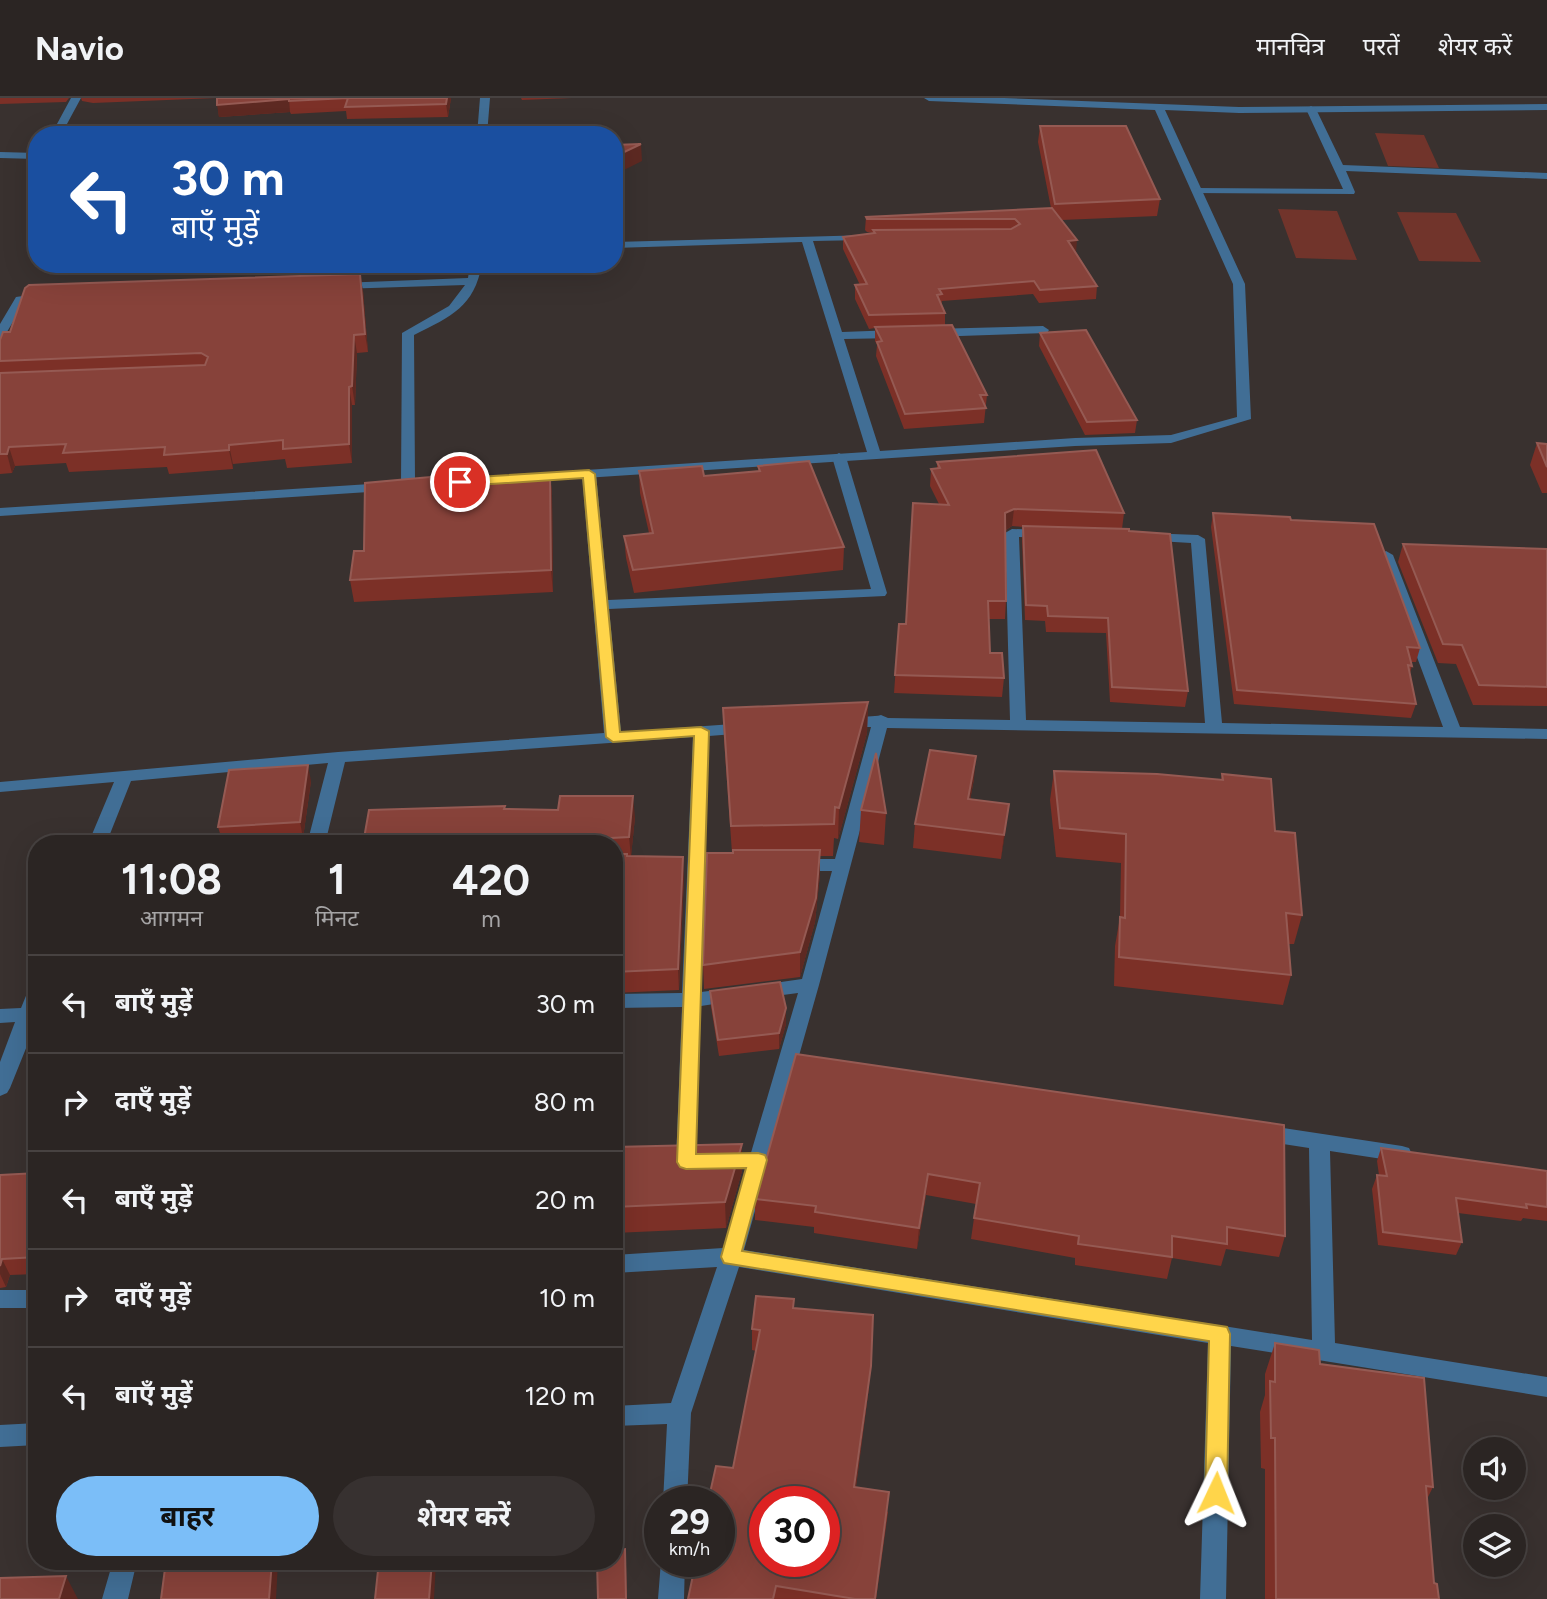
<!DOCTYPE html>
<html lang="hi">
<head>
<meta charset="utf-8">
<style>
  body { margin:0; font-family:Figtree,"Noto Sans Devanagari",sans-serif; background:#373130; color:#f1f3f6; height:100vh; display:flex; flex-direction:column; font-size:26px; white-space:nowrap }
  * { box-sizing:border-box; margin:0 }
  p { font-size:23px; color:#a6a5a6 }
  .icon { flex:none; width:38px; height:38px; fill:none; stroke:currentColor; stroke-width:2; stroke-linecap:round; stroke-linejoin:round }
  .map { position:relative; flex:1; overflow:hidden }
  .details { position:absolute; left:28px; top:737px; width:595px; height:735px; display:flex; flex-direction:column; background:#2b2523; border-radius:28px; box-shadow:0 7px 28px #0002,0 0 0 2px #474241 }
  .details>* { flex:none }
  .guide { position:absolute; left:28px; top:28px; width:595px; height:147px; border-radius:28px; box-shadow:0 7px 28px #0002,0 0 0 2px #474241; background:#1a4fa0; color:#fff; overflow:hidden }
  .fabs { position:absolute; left:1463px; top:1339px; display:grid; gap:14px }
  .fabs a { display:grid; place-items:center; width:63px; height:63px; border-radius:50%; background:#2b2523; box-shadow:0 7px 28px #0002,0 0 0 2px #474241; font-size:35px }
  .speed { position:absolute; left:644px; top:1388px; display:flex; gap:14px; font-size:35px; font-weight:700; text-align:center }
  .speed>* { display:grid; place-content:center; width:91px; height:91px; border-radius:50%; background:#2b2523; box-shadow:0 7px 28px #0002,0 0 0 2px #474241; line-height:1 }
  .speed small { font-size:18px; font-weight:400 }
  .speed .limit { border:10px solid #d22; background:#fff; color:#111 }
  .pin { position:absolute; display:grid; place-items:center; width:60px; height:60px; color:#fff; margin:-30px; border:4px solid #fff; border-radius:50%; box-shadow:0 2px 7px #0007 }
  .me { position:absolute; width:77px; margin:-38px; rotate:2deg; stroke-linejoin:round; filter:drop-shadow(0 0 5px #0008) }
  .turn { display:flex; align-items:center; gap:24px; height:147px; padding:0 28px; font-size:32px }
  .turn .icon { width:91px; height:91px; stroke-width:2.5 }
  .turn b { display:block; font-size:49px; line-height:60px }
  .eta { display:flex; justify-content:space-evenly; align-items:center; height:119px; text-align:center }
  .eta b { font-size:42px; font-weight:700; line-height:49px }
  .action { display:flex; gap:14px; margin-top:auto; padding:14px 28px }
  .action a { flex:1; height:80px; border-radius:42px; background:#7bbef8; color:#111; font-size:28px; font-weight:700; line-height:80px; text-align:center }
  .action a+a { background:#373130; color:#f1f3f6 }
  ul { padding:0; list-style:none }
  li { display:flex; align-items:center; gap:21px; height:98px; padding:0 28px; border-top:2px solid #474241 }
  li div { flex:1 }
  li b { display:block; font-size:26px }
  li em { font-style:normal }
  header { display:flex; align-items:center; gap:42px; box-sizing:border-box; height:98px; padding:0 35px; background:#2b2523; border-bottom:2px solid #474241 }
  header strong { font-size:33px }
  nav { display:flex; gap:38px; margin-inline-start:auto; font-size:24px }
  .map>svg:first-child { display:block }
  .green { fill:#71342b }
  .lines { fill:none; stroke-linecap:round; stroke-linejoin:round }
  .service { fill:#416e95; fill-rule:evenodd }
  .minor { fill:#416e95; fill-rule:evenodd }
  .wall { fill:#7c3027 }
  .shaded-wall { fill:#5d2922 }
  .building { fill:#87423a; stroke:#955a53; stroke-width:2; fill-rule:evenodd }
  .route { fill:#ffd54a; stroke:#a68a30; stroke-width:2 }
</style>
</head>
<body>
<header>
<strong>Navio</strong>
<nav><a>मानचित्र</a><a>परतें</a><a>शेयर करें</a></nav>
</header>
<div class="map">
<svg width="1547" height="1501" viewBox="0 0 1547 1501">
  <rect width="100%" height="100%" fill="#39312f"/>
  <path class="green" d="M1375 35 1424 37 1439 70 1388 68Z
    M1278 111 1337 113 1357 162 1296 160Z
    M1397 114 1456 115 1481 164 1419 163Z"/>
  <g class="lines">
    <path class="service" d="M71 0H81L61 37H51Z
      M480 0H490L487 37H477Z
      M924 0H1004L1239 9 1547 6V12L1239 15 1165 12 1245 186 1251 321 1171 345 1075 348 0 418V410L401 384 402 235 449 208 465 187 340 191 334 188 340 185 468 180 470 166H482C474 209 452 218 414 237L415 383 867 354 802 144 614 150V144L869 137 871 139 865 142 813 143 842 234 896 232 902 236 896 240 844 241 880 353 1075 340 1171 337 1237 319 1233 186 1155 12 929 3Z
      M0 54 37 55V61L0 60Z
      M43 195 49 199 47 201 24 205 4 239 0 240V226L16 199Z
      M1043 228 1049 232 1047 235 931 239 925 235 931 231Z"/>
    <path class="minor" d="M1311 8 1316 11 1343 67 1547 75V81L1346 73 1355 94 1354 96 1193 95V91L1197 90 1343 91 1306 11Z
      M839 355 846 359 887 495 885 498 609 511 621 634 747 625 755 630 747 635 709 638 701 894 733 890 740 892 743 897 740 902 701 908 696 1064 693 1070 686 1072 679 1070 676 1064 682 909 614 910V896L682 895 693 639 345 664 325 746H307L328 665 131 683 106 746H88L114 684 0 694V684L338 654 604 635 582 376 584 373H594L596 376 608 502 871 491 832 359Z
      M1012 431 1045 432 1052 436 1045 440 1019 439 1026 622 1205 625 1191 445 1141 442 1139 439 1146 435 1198 437 1205 441 1222 625 1443 629 1379 457 1386 453 1393 457 1460 629 1547 631V641L887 630 819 887 744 1152 1312 1242 1309 1050 1263 1043 1256 1041 1253 1035 1256 1029 1263 1027 1402 1048 1409 1050 1412 1056 1409 1062 1402 1064 1330 1053 1335 1245 1547 1279V1299L1231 1248 1226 1501H1200L1208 1245 739 1169 691 1315 687 1404H663L667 1326 614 1328V1308L671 1305 717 1169 614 1175V1157L723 1150 798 895 761 900 754 898 752 893 754 888 802 881 832 773H796L787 767 796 761H835L871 629H844L836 624C846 614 868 621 881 617L888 620 1010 622 1005 435Z
      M37 886V923L10 990 7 995 0 998V964L15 924 0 925V911L21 910 30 888Z
      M0 1192H37V1210H0Z
      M37 1325V1347L0 1349V1327Z
      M113 1463H137L128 1501H102Z
      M661 1463H685L684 1501H658Z"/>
  </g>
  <path class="wall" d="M0 0H69L66 4 0 6Z
    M81 0H451L448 19 347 21 346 13 291 16 290 14 219 19 217 0 93 5 82 3Z
    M521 0H572L522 2Z
    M1040 28 1160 101 1157 118 1062 122 1076 154 1097 188 1096 201 1039 205 1033 196 942 203 941 207 945 215V227L987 297 984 325 904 331 876 258 877 247 875 243V230L869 231 855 201V187H860L843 151V139L873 135 867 134 865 132 866 119 1051 110 1038 44Z
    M363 193 368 254 357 255 355 307H352V365L287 370 285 361 233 366V371L169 376 167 369 69 374 66 365 15 368 12 375 0 376V242Z
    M1040 235 1137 322 1135 335 1085 337 1039 248Z
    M1537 345 1547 346V395H1542L1530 367Z
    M937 364 1124 415 1122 431 1129 433 1188 593 1185 609 1110 604 1106 535 1046 534 1045 523 1025 522 1022 443 1023 429 1012 428 1006 432V503L1005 521H988L990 555 1004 580 1002 599 894 595 899 526H906L939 406 930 388 931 371 937 370Z
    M758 368 844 449 843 472 634 495 626 460 624 438 649 435 640 395 639 373 704 378 758 373Z
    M550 375 552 397 553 494 354 504 350 482 364 453 431 390 487 386Z
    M1213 415 1291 422 1420 550 1416 564H1411L1412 568 1410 575 1416 606 1411 620 1234 606 1211 429Z
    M1403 446 1547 451V608L1473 607 1456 566 1438 565 1398 464Z
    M868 604 867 635 838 741 834 740 833 758H820V776L815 824 800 879 704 891 703 867 732 755 724 641 723 610Z
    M1054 673 1221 682 1222 676 1275 733 1302 817 1294 846H1288L1291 877 1283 907 1114 888 1115 848 1120 819 1121 765 1056 759 1050 702Z
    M974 681 970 702 1009 706 1001 761 913 750 915 726Z
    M311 683 303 740 223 745 218 729Z
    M505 711 635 719 631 758 684 779 679 892 614 895V746H363Z
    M861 712 886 715 884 747 859 744Z
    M710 893 786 926 779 951 719 958 711 909Z
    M796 956 1285 1138 1279 1159 1226 1151 1221 1168 1172 1160 1167 1181 1075 1167V1160L971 1141 976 1106 926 1097 917 1151 814 1135V1129L755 1122V1101Z
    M742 1046V1073L726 1130 614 1135V1049Z
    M1381 1050 1547 1073V1123L1523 1120 1521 1123 1458 1115 1462 1144 1456 1157 1378 1147 1372 1091 1377 1077H1379L1377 1063Z
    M37 1075V1176L10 1177 6 1189 0 1190V1077Z
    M794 1211 869 1289 856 1389 888 1414 876 1501H688L733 1370 756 1253 752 1252V1231Z
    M1275 1245 1320 1266 1433 1389 1427 1401 1434 1485 1439 1501H1265V1371L1261 1370 1260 1314 1265 1297V1276Z"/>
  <path class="shaded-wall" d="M447 0H451L448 19 446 6Z
    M289 1 290 14 219 19 217 7Z
    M641 46 642 63 614 77V59Z
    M1077 142 1076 155 1068 143Z
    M360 176 363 193 368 254 365 236Z
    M354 237 357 255 355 307 352 288Z
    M349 289 352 307V365L349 346Z
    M229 347 233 366V371L229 352Z
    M9 349 15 368 12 375 7 356Z
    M550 375 552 397 553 494 551 472Z
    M1014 411 1012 428 1004 433 1005 415Z
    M868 604 867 635 838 741 839 710Z
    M976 658 974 681 966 725 968 701Z
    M308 667 311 683 303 740 300 724Z
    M633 698 635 719 631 759 629 739Z
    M1009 706 1006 730 1001 761 1004 737Z
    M820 752V776L815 824 800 879V854Z
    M683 759 684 779 679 892 678 871Z
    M786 910V926L779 951V935Z
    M742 1046V1073L726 1130 725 1104Z
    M928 1076 926 1097 917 1151 919 1130Z
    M2 1161 10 1177 6 1189 0 1176V1168Z
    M871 1268 869 1289 853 1409 854 1389Z
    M889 1394 876 1501H875Z
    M625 1451 626 1466 627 1501H626Z
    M272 1463 278 1464 276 1501H269Z
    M432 1463H436L434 1501H429Z
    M66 1478 78 1501H59Z"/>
  <path class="building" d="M217 0H447L446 6 345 9 348 0 289 3V1L217 7Z
    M1040 28H1126L1160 101 1055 106Z
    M641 46 614 59V47Z
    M1052 110 1077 142 1068 143 1097 188 1040 192 1034 183 939 191 942 196 937 197 945 215 869 217 855 187 867 186 843 139 875 135 873 132 1011 131 1020 126 1015 121H867L866 119Z
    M360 176 365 236 354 237 352 288 349 289V346L283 351V342L229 347V352L164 357 165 349 63 355 66 346 9 349 7 356H0V275L205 267 208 259 201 255 0 263V242L3 234H10L25 190 29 187Z
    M952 227 987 297H980L986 310 905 316 877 244 882 243 875 229Z
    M1086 232 1137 322 1087 324 1040 235Z
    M1537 345 1547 346V369Z
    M1096 352 1124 415 1014 411 1005 415 1006 503H988L990 555H1002L1004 580 895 577 899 526H906L913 405 949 407 931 371 940 370 937 364Z
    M809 363 844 449 633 472 624 438 653 435 639 373 702 368 704 378 760 373 758 368Z
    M550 375 551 472 350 482 354 453H364L365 385 430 379 431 390 487 386 486 380Z
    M1213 415 1290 419 1291 422 1374 426 1420 550 1407 549 1412 568 1408 567 1416 606 1237 592Z
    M1023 428 1129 431V433L1170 436 1188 593 1112 589 1108 520 1048 518 1047 508 1026 507Z
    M1403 446 1547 451V589L1479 587 1462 547 1443 546Z
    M868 604 839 710 835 709 834 726 731 728 723 610Z
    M930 652 976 658 968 701 1009 706 1004 737 915 726Z
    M876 655 886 715 861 712Z
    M308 667 300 724 218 729 229 672Z
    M1054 673 1157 676 1223 682 1222 676 1271 681 1275 733 1295 735 1302 817 1286 815 1291 877 1119 859 1120 819 1125 820 1126 736 1060 730Z
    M560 698H633L629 739 611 740 610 746H363L369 712 505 708 504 711 558 712Z
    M733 752H820L816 800 800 854 703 867 707 755H733Z
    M614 756H627V758L683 759 678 871 614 874Z
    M780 884 786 910 779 935 718 942 710 893Z
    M796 956 1284 1027 1285 1138 1227 1129V1146L1172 1138V1159L1078 1146 1079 1138 974 1120 980 1085 928 1076 919 1130 815 1114 816 1108 755 1101Z
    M742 1046 725 1104 614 1109V1049Z
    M1381 1050 1547 1073V1109L1526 1106 1527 1110 1456 1100 1462 1144 1383 1134 1377 1077 1387 1078Z
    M37 1075V1159L2 1161 0 1168V1077Z
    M756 1198 794 1201 793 1210 873 1217 871 1268 854 1389 889 1394 875 1501H855L776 1488 773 1501H688L696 1463H719V1404H708L716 1368 733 1370 760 1232 752 1231ZM765 1404H824V1463H765Z
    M1275 1245 1319 1252 1320 1266 1424 1280 1433 1389 1426 1388 1434 1485 1437 1486 1439 1501H1276L1275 1340H1271L1270 1283 1275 1284Z
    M625 1451 626 1501H598L597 1463H614V1452Z
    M166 1463H272L269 1501H161Z
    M379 1463H432L429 1501H375Z
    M66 1478 59 1501H0V1480Z"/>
  <path class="route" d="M589 372 595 376 620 634 701 629 709 633 696 1056 758 1055 765 1057 767 1062 742 1153 1227 1229 1230 1236 1227 1395 1224 1402 1216 1405 1208 1402 1205 1395 1209 1243 724 1165 721 1159 746 1070 686 1071 680 1069 677 1064 694 638 613 644 606 639 583 380 460 388 453 384 460 380Z"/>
</svg>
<div class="fabs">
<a><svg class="icon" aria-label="sound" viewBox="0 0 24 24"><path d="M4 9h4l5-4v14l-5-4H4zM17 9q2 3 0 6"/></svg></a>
<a><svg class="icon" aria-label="layers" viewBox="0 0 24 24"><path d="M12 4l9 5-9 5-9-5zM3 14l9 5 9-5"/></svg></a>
</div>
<div class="speed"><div>29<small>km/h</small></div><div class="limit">30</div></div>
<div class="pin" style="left:460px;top:384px;background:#d93025"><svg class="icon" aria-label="arrive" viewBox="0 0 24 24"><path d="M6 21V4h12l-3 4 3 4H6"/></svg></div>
<svg class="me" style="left:1216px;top:1395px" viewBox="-20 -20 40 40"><path d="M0-17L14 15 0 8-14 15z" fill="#ffd54a" stroke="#fff" stroke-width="4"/></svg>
<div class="guide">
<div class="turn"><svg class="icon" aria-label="left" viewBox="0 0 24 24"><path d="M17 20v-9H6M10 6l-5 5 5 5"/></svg><div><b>30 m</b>बाएँ मुड़ें</div></div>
</div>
<section class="details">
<div class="eta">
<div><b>11:08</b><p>आगमन</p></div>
<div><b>1</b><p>मिनट</p></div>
<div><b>420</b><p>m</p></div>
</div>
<ul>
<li><svg class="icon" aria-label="left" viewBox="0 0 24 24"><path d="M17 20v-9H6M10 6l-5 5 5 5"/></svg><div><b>बाएँ मुड़ें</b></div><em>30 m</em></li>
<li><svg class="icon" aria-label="right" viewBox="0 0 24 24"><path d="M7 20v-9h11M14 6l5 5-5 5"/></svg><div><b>दाएँ मुड़ें</b></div><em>80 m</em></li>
<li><svg class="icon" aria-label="left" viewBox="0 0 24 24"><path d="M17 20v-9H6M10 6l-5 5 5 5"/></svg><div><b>बाएँ मुड़ें</b></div><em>20 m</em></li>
<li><svg class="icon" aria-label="right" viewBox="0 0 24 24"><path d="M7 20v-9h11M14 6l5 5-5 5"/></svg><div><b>दाएँ मुड़ें</b></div><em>10 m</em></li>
<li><svg class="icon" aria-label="left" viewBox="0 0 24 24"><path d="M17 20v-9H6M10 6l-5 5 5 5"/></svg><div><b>बाएँ मुड़ें</b></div><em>120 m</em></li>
</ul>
<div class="action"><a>बाहर</a><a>शेयर करें</a></div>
</section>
</div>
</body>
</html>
